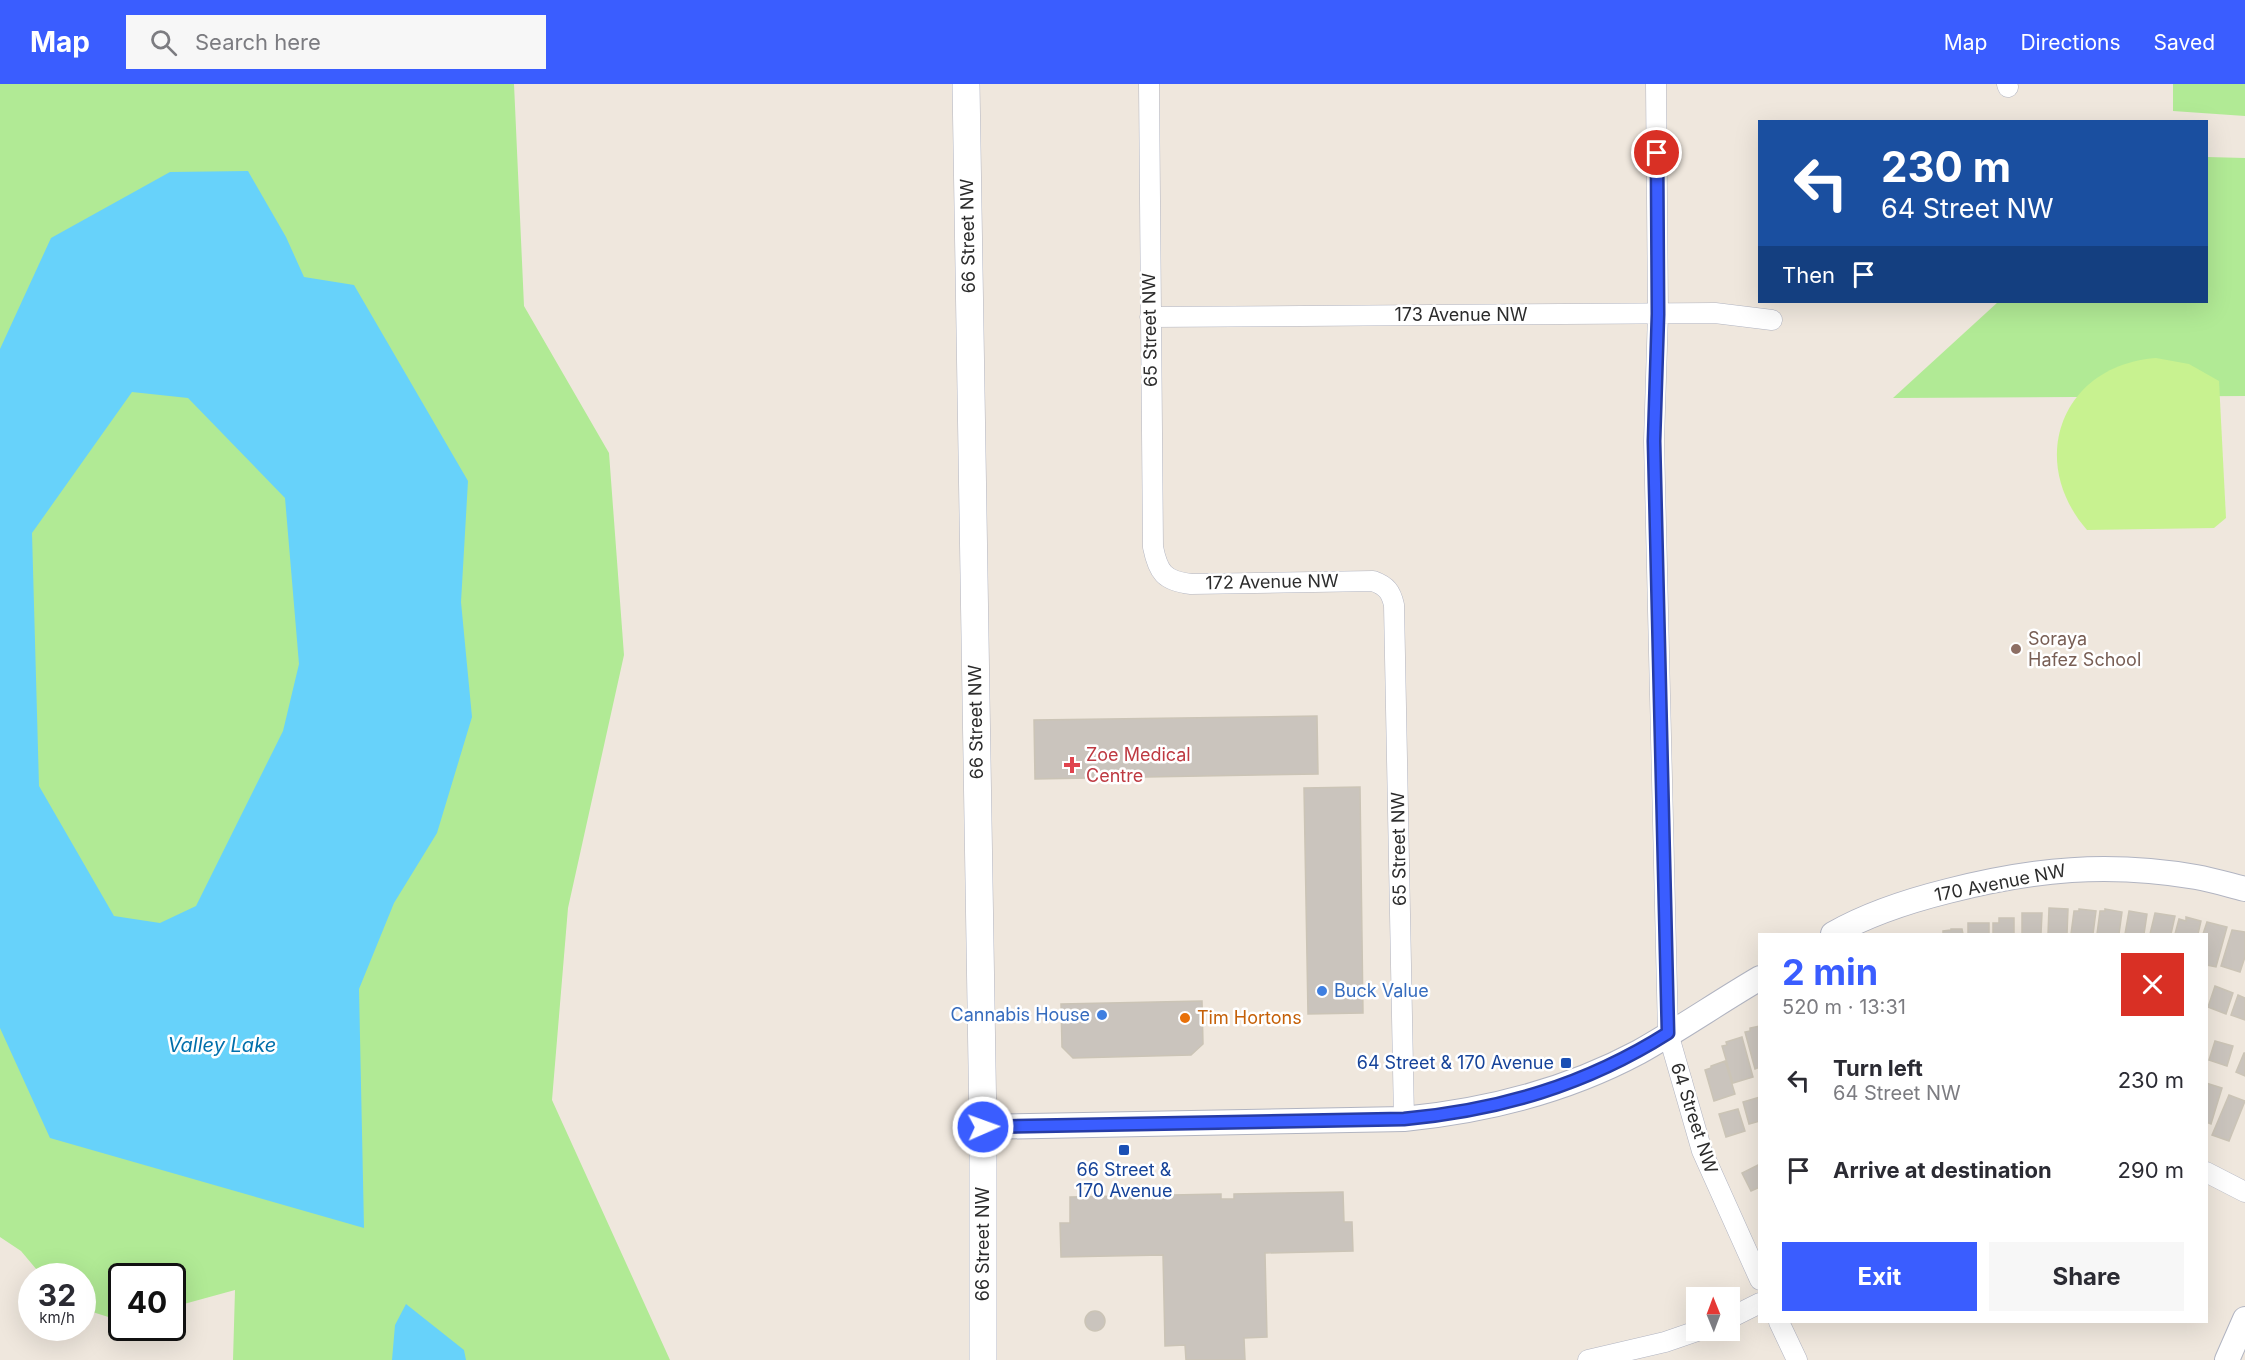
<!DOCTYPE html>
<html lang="en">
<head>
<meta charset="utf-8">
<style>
  body { margin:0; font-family:Inter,sans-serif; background:#f7f7f7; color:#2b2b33; height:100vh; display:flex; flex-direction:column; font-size:22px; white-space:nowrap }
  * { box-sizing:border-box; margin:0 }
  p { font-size:20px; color:#7c7c81 }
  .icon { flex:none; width:33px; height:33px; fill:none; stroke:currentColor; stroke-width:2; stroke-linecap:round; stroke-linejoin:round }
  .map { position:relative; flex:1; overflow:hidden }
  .side { position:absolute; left:1758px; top:849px; width:450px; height:390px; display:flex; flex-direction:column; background:#fff; border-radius:0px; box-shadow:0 6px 24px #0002 }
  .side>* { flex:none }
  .banner { position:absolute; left:1758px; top:36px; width:450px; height:183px; border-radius:0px; box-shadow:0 6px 24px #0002; background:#1a4fa0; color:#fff; overflow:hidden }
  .needle { width:39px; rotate:359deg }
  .tools { position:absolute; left:1686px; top:1203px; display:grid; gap:12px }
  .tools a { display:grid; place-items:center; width:54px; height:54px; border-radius:0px; background:#fff; box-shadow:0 6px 24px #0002; font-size:30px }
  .speed { position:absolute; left:18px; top:1179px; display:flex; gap:12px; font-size:30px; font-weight:700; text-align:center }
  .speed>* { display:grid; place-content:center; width:78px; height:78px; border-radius:50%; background:#fff; box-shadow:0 6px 24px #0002; line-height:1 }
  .speed small { font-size:15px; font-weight:400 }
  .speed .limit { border:3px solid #111; border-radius:9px; background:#fff; color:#111 }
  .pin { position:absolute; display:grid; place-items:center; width:51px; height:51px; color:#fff; margin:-26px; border:3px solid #fff; border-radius:50%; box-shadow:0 2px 6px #0007 }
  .me { position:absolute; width:66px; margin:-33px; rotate:88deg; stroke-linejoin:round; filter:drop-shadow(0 0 4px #0008) }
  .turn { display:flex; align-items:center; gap:21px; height:126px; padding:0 24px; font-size:27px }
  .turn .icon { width:78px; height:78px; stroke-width:2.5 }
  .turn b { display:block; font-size:42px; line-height:51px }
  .then { display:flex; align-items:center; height:57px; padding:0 24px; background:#0003; gap:12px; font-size:22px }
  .round { display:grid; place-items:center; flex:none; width:63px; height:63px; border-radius:0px; background:#f7f7f7 }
  .summary { display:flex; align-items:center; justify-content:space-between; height:102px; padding:0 24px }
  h1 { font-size:36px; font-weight:700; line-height:45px; color:#3a5dff }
  .cta { display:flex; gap:12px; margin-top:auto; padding:12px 24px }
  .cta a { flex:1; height:69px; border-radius:0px; background:#3a5dff; color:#fff; font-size:24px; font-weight:700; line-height:69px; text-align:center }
  .cta a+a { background:#f7f7f7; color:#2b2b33 }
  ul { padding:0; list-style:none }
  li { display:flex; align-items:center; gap:18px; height:90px; padding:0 24px }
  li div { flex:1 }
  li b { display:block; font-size:22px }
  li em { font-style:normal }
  header { display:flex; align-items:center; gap:36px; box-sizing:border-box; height:84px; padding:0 30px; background:#3a5dff; color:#fff }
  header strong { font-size:28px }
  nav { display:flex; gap:33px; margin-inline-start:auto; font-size:21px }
  .search { width:420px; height:54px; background:#f7f7f7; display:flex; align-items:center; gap:15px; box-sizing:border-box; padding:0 21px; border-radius:0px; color:#7c7c81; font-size:22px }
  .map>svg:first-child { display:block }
  .green { fill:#b1ea95 }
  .pitch { fill:#c8f290 }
  .water { fill:#67d2fa; fill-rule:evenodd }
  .building { fill:#cac4bd; stroke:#cbc4b6; stroke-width:1.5 }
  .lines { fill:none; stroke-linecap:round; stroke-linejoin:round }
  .minor-casing { stroke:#b1b4c1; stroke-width:21 }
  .tertiary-casing { stroke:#b1b4c1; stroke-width:26 }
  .secondary-casing { stroke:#b1b4c1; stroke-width:28 }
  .minor { stroke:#fff; stroke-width:20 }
  .tertiary { stroke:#fff; stroke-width:24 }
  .secondary { stroke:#fff; stroke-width:27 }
  .route-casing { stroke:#263ca6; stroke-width:15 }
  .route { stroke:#3a5dff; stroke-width:10 }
  .education-dot { fill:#8d6e63; stroke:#fff; stroke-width:2 }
  .health-dot { fill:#e0444e; stroke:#fff; stroke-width:2 }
  .shop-dot { fill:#3f7fe0; stroke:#fff; stroke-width:2 }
  .food-dot { fill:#e8710a; stroke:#fff; stroke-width:2 }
  .transit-dot { fill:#1a4fb4; stroke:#fff; stroke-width:2 }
  .labels { text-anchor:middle; stroke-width:5; stroke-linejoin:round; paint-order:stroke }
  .street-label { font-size:18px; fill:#2c2c2c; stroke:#fff }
  .education-label { font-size:18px; fill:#785e54; stroke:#fff; text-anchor:start }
  .health-label { font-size:18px; fill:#be3a42; stroke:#fff; text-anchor:start }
  .shop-label { font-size:18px; fill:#366cbe; stroke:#fff; text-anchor:start }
  .food-label { font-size:18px; fill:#c56008; stroke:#fff; text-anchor:start }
  .transit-label { font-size:18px; fill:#164399; stroke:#fff; text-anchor:end }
  .water-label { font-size:20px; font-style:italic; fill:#016fab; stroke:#fff }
</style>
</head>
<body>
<header>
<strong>Map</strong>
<div class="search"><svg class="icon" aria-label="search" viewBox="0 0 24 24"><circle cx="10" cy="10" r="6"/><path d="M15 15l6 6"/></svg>Search here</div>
<nav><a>Map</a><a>Directions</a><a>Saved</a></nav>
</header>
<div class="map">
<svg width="2245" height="1276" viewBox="0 0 2245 1276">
  <rect width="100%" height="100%" fill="#efe7dd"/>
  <path class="green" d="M0 0H514L524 222 609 369 624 571 568 824 552 1016 670 1276H233L235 1206 173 1223 172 1192H122L121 1237 83 1225 82 1192H42L21 1167 0 1153Z
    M2173 0H2245V32L2173 27Z
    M2207 73 2245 74V312L1893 314 1998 218H2206Z"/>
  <path class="pitch" d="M2156 274 2189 280 2219 297 2226 434 2214 444 2087 446C2026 376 2062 281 2156 274Z"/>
  <path class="water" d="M248 87 286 153 304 193 354 201 468 397 461 518 472 633 437 749 394 819 359 905 364 1144 50 1054 0 944V265L51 154 170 88ZM132 308 188 314 285 414 299 580 283 647 196 822 160 839 114 832 39 702 32 449Z
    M406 1220 464 1266 466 1276H392L395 1241Z"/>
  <path class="building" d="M1317 632 1318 690 1035 695 1034 636Z
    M1360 703 1363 929 1308 930 1304 704Z
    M2049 824 2068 825 2067 850H2048Z
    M2079 825 2096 827 2093 850H2071L2074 827H2079Z
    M2105 825 2122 828 2119 850H2097L2100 827H2105Z
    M2129 827 2147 830 2144 850H2125Z
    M2022 829H2042L2041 850H2022Z
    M2155 829 2175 832 2171 850H2150Z
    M2186 833 2201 837 2198 850H2175L2179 835 2186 837Z
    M1999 834H2014V850H1993V839H1999Z
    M2207 838 2227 843 2216 883 2206 881V850H2203Z
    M1968 839H1989V850H1968Z
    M1951 845H1962L1963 850H1943V847L1951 846Z
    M2232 846 2245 848V873L2240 888 2221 882Z
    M2215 902 2233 909 2226 930 2208 923Z
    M2238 911 2245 914V936L2231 931Z
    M1202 917 1203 960 1191 971 1073 974 1062 963 1061 920Z
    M1760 942V983L1755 985 1745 948 1750 947V944Z
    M1742 953 1753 993 1733 999 1722 962 1727 961 1726 958Z
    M2215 957 2233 962 2227 982 2209 976Z
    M2244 969H2245V992L2236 988Z
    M1725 977 1735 1010 1714 1017 1705 986 1711 984V982Z
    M2206 999 2222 1004 2211 1040 2206 1038Z
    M2229 1011 2245 1017 2229 1057 2212 1051Z
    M1760 1013V1037L1749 1040 1743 1018Z
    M1738 1025 1745 1047 1726 1053 1719 1030Z
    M1760 1080V1103L1751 1107 1742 1089Z
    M1343 1108 1344 1138H1352L1353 1167 1265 1169 1267 1253 1244 1254 1245 1276H1186L1185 1261 1165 1262 1163 1171 1061 1173 1060 1139H1070V1113L1221 1110V1115H1234V1110Z
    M1085 1237a10 10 0 1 1 20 0a10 10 0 1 1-20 0Z"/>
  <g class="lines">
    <g class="minor-casing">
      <path id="minor" d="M1149 0 1153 463C1158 488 1164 497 1191 500L1373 497C1387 502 1391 508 1394 521L1404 1035
        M1656 0 1658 230 1654 357 1668 949 1702 1067 1760 1196
        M2007 0 2008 3
        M1150 233 1715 229 1772 236
        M2206 1088 2245 1108
        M1730 1234 1760 1219
        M1779 1238 1797 1276
        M1588 1276 1665 1258 1700 1246"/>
    </g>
    <g class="tertiary-casing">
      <path id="tertiary" d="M1833 850C1868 830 1908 817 1948 807 2034 785 2108 778 2196 793 2213 796 2229 801 2245 805
        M983 1043 1404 1035C1486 1027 1566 1007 1639 968 1680 945 1719 918 1760 894
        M2227 1276 2245 1235"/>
    </g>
    <g class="secondary-casing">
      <path id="secondary" d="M966 0 983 1043V1276"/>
    </g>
    <use href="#minor" class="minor"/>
    <use href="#tertiary" class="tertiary"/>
    <use href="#secondary" class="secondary"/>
  </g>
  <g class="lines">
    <g class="route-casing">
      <path id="route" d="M983 1043 1404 1035C1500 1026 1586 1001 1668 949L1654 357 1658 230 1657 69"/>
    </g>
    <use href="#route" class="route"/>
  </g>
  <circle class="education-dot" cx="2016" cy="565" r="6"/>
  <path class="health-dot" d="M1069 672h6v6h6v6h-6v6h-6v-6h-6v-6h6z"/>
  <g class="shop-dot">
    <circle cx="1322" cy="907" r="6"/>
    <circle cx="1102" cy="931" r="6"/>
  </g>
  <circle class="food-dot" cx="1185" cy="934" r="6"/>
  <g class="transit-dot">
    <rect x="1560" y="973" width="12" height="12" rx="3"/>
    <rect x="1118" y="1060" width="12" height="12" rx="3"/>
  </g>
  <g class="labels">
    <g class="street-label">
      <text transform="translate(968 152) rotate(-91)" y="6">66 Street NW</text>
      <text x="1461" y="237">173 Avenue NW</text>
      <text transform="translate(1150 246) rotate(-91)" y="6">65 Street NW</text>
      <text transform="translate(1272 498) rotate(-1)" y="6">172 Avenue NW</text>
      <text transform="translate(976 638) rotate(-91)" y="6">66 Street NW</text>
      <text transform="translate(1399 765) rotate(-91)" y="6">65 Street NW</text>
      <text transform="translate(2000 799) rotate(-11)" y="6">170 Avenue NW</text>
      <text transform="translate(1694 1034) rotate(72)" y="6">64 Street NW</text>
      <text transform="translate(983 1160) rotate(-90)" y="6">66 Street NW</text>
    </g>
    <g class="education-label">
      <text x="2028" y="561">Soraya<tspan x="2028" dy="21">Hafez School</tspan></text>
    </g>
    <g class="health-label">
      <text x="1086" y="677">Zoe Medical<tspan x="1086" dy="21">Centre</tspan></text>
    </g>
    <g class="shop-label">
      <text x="1334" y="913">Buck Value</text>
      <text x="1090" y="937" text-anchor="end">Cannabis House</text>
    </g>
    <g class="food-label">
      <text x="1197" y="940">Tim Hortons</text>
    </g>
    <g class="transit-label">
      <text x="1554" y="985">64 Street &amp; 170 Avenue</text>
      <text x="1124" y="1092" text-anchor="middle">66 Street &amp;<tspan x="1124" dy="21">170 Avenue</tspan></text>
    </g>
    <g class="water-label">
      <text x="222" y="968">Valley Lake</text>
    </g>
  </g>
</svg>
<div class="tools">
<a><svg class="needle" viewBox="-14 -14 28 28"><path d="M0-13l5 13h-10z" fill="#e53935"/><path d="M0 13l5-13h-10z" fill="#7c7c81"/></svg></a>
</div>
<div class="speed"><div>32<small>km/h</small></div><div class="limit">40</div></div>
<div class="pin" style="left:1657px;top:69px;background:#d93025"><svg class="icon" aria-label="arrive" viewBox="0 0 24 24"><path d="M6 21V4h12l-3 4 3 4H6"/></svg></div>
<svg class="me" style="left:983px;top:1043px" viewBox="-20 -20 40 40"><circle r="17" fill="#3a5dff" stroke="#fff" stroke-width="3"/><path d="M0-11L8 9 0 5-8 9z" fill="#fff"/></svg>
<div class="banner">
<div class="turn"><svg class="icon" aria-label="left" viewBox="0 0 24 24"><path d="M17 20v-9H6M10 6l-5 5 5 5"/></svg><div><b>230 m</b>64 Street NW</div></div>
<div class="then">Then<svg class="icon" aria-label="arrive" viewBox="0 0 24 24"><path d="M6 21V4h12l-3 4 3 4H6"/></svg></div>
</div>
<section class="side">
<div class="summary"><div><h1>2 min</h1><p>520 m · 13:31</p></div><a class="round" style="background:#d93025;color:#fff"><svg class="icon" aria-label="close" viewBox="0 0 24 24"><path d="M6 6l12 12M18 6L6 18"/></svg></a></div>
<ul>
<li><svg class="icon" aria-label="left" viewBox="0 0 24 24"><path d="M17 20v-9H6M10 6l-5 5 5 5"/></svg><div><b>Turn left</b><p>64 Street NW</p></div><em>230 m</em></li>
<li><svg class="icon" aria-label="arrive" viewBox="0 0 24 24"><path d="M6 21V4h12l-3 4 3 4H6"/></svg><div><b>Arrive at destination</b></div><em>290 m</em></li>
</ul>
<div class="cta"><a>Exit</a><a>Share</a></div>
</section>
</div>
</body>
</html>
